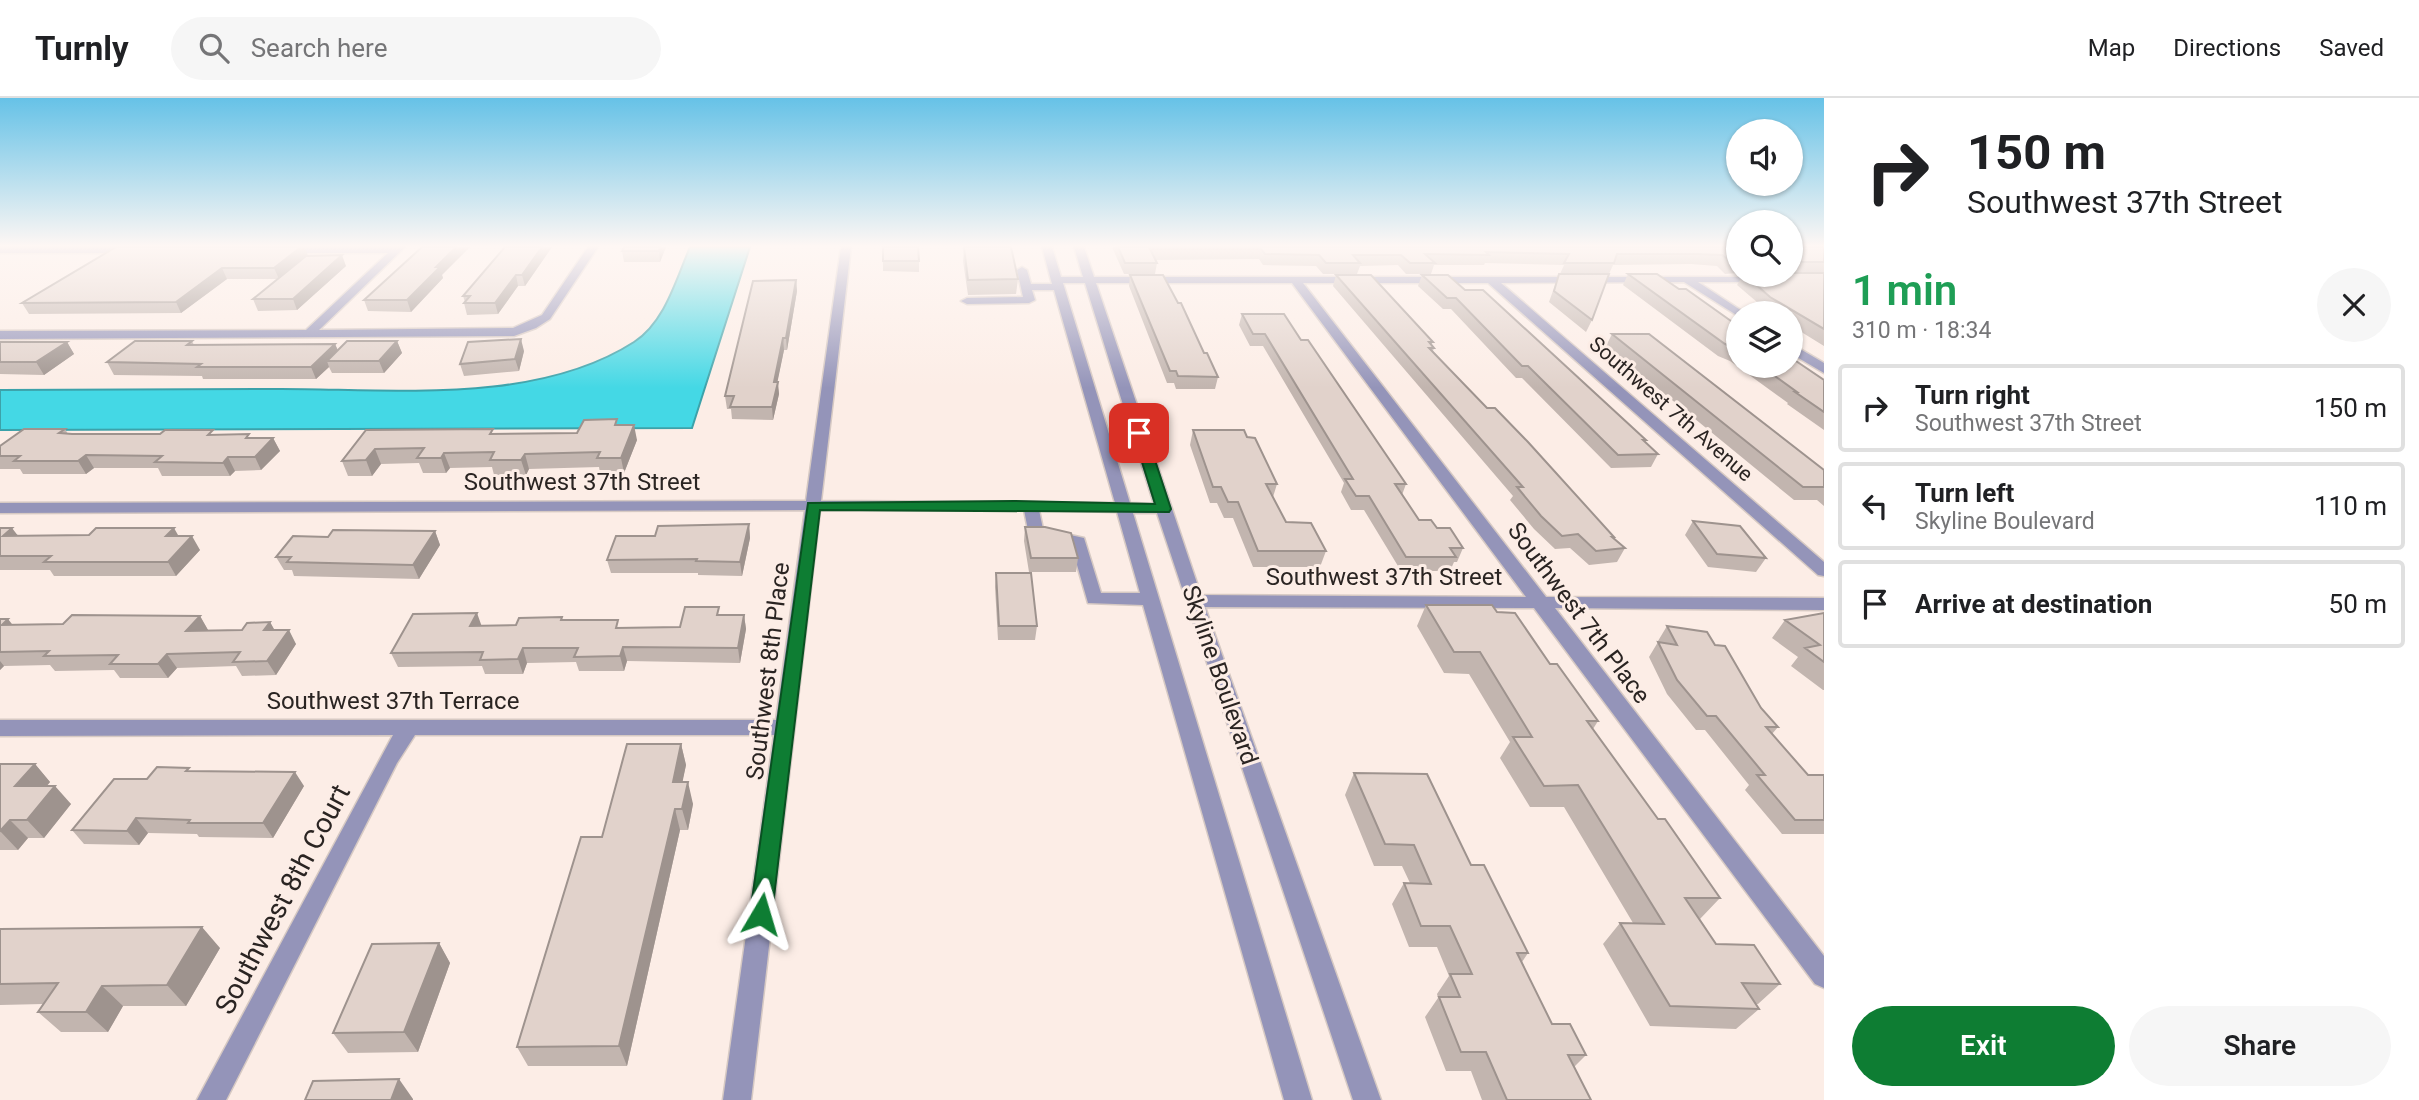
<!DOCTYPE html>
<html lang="en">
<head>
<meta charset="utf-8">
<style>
  body { margin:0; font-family:Roboto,sans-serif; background:#f6f6f6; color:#202124; height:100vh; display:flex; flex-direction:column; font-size:26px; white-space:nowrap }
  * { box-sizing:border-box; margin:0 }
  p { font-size:23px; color:#757577 }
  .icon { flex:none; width:38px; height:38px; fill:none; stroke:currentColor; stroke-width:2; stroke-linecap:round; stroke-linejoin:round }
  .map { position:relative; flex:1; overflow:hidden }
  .sheet { display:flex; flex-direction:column; background:#fff; width:595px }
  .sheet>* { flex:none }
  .top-card { background:#fff; color:#202124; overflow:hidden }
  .fabs { position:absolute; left:1726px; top:21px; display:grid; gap:14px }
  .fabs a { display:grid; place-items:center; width:77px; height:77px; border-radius:50%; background:#fff; box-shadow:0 2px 5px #0004; font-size:35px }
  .pin { position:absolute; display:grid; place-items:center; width:60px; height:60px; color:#fff; margin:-30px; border-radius:14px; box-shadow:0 4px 10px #0006 }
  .me { position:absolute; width:77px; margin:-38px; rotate:7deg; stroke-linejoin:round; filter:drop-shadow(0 0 5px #0008) }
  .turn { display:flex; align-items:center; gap:24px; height:147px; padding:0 28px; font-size:32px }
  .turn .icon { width:91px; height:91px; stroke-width:2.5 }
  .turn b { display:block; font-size:49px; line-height:60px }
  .round { display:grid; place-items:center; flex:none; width:74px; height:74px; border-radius:37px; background:#f6f6f6 }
  .summary { display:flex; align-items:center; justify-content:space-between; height:119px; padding:0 28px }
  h1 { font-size:42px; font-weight:600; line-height:52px; color:#1e9e55 }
  .action { display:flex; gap:14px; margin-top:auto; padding:14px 28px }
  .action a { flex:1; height:80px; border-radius:42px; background:#0e7d33; color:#fff; font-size:28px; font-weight:600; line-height:80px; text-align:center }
  .action a+a { background:#f6f6f6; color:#202124 }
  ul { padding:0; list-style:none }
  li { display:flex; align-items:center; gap:21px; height:88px; margin:0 14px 10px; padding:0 14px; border:4px solid #e0e0e0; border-radius:7px }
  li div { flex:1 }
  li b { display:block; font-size:26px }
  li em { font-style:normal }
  header { display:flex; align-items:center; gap:42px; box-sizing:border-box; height:98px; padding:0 35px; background:#fff; border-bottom:2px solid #e0e0e0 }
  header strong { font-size:33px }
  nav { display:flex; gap:38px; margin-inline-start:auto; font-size:24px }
  .search { width:490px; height:63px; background:#f6f6f6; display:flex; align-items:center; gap:18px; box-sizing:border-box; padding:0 24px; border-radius:38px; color:#757577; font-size:26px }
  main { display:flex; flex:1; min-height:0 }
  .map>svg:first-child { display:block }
  .water { fill:#44d8e5; stroke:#3ca2aa; stroke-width:2 }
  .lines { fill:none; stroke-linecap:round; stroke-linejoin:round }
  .minor-casing { stroke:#d6c9c3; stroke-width:3 }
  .minor { fill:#9494b9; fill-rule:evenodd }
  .wall { fill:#c2b5af }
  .shaded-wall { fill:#9e938e }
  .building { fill:#e1d2cb; stroke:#9e938e; stroke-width:2 }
  .route { fill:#0e7d33; stroke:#095121; stroke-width:2 }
  .labels { text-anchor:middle; stroke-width:6; stroke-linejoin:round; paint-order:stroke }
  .far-street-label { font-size:21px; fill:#2a2422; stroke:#fcede6 }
  .street-label { font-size:24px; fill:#2a2422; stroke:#fcede6 }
  .near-street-label { font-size:28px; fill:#2a2422; stroke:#fcede6 }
</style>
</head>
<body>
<header>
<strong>Turnly</strong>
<div class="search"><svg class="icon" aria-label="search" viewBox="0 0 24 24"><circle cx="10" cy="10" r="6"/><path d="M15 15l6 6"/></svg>Search here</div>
<nav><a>Map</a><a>Directions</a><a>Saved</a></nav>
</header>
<main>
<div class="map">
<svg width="1824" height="1002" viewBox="0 0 1824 1002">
  <rect width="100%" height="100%" fill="#fcede6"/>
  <path class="water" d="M690 149H750L692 330 0 332V292C94 292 188 291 281 291 393 291 536 307 634 244 665 224 676 181 690 149Z"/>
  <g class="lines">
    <g class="minor-casing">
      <path id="minor" d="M0 149H134L138 152 133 155H0Z
        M282 149H405L319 232 513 230 542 217 588 149H598L550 221 536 230 514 238 0 241V233L306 232 388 155H283L278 152Z
        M841 149H851L821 403 1115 405 1054 192H1032L1035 202 1029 205 967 206 961 203 967 200 1023 199 1017 172 1022 169 1027 172 1031 186H1052L1042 149H1052L1061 179H1083L1074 149H1084L1094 179H1768L1769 181 1764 184H1698L1742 213 1744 215H1738V218L1684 184 1501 185 1824 464V478L1818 477 1488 185H1303L1546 499 1824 500V512L1555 510 1824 858V890L1815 886 1534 510 1205 509 1381 1002H1353L1157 415H1133L1312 1002H1284L1143 507 1088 505 1071 446 1029 437 1024 412H820L751 1002H723L774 637H415L397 665 226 1002H197L393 637 0 638V622H776L805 412 0 415V405L806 403ZM1063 185H1085L1154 406 1130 405ZM1096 185H1292L1526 499 1201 497ZM1039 412 1117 414 1140 495H1101L1084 440 1043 431Z
        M1790 245 1824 265V275L1790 255Z"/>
    </g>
    <use href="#minor" class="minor"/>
  </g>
  <path class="wall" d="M116 149 308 158 346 168 297 212 258 213 253 201 278 181H227L181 215 29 216 22 205Z
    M505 149H552L525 188H518L498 216 467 217 464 205 465 204 463 198Z
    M624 149H666L660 164H624L622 153Z
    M964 149 1018 181 1016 196 968 197 963 163Z
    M1112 149H1738V175L1725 176 1717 168 1691 166 1613 167 1609 176H1560L1564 167 1485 165 1484 167H1434L1431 176H1406L1398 167 1360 168 1357 176H1323L1316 168 1263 167 1259 161 1155 162 1157 165 1155 176H1124Z
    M1790 149H1824V175H1790Z
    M883 163H919V174L883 173Z
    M1824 175V248L1790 227V215H1772L1764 210 1737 187 1743 177Z
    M1559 176 1592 222 1586 234 1549 204Z
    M1628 176 1679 191 1738 228V268H1790L1824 282V332L1787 306 1788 305 1730 263 1718 258 1623 187Z
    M442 177 443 180 411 214 368 213 364 202Z
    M1130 177 1204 255 1218 279 1215 291H1176L1174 285H1167L1129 188Z
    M1336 177 1433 244 1431 247 1434 250 1433 253 1487 310 1614 439V440L1625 450 1617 464 1589 467 1570 450 1555 451 1534 431 1510 402 1513 398 1333 188Z
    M1422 177 1465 192 1646 342 1645 345 1658 356 1651 369 1611 370 1522 280H1516L1451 211H1443L1418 188Z
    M796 182 797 193 787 252H784L777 284 779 296 773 322 732 321 731 311H727L725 298Z
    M1242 216 1301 242 1406 386 1402 397 1419 422 1437 430 1463 450 1457 464H1454L1450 473H1401L1364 412H1351L1341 394 1344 385 1263 248H1250L1239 227Z
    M1612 236 1824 372V408L1817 402H1794L1606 248Z
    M192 243 194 247 335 246 338 252 397 243 402 255 384 275H332L329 269 316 281H203L202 278 114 277 107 264Z
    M0 244H67L74 256 44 277 0 276Z
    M524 253 519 273 464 278 460 266Z
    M619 327 637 342 624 375H600L599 369 529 371 526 377H494L492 369 450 370 446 375H423L419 365 381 366 372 378H348L342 363 366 332 494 336 577 335Z
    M65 331 68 336 215 337 251 340H273L280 353 261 372 235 373 230 378H162L158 370H94L86 376H23L20 371H0V348Z
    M1193 332 1247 339 1277 386 1273 399 1286 424 1326 453 1320 469H1253L1233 420H1224L1217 405H1210L1190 347Z
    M1693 423 1766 460 1756 474 1708 469 1685 437Z
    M749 426 750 440 742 478 698 477V475H611L607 462 655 438Z
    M1025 429 1078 460 1076 474H1029L1024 443Z
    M0 430 18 437 179 438 200 452 176 478H54L50 472H0Z
    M435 433 440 447 419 481 294 478 292 472H284L276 459 328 439Z
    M996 475 1037 528 1035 542H998L995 489Z
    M1426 507 1497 514 1550 566 1598 623 1593 631 1658 721 1720 800 1700 821 1716 846 1780 886 1758 906H1756L1759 911 1736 931 1650 928 1603 846 1620 825H1633L1564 709H1530L1500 660 1510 644 1469 576 1444 575 1417 528Z
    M1824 515V592H1823L1791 568 1798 559 1772 540 1785 522Z
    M720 517H744L746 531 740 565 627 563 624 573H579L576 564 527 565 523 576H485L482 568 398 569 391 555 481 527H516L563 522 620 530 680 529Z
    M200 518 208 532V533L242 532 270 524 274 532 296 546 276 577 242 578 236 568 177 570 168 580H120L114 572 55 573 50 567 4 568 0 572V521L13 527 63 526Z
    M1667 528 1715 547 1761 610 1778 629 1772 636 1808 677H1824V736H1782L1745 692 1749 687 1705 632H1696L1667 596 1649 559 1658 544 1659 545 1658 543Z
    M681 646 686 667 682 684 693 706 688 732H680L627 968H528L517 949 602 739Z
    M0 666H35L50 684 47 688 71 706 44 740H28L18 752H0Z
    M191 673 304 688 273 740 199 739 197 736 148 735 139 747 84 746 72 732 147 681Z
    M1354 675 1471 767 1528 855 1522 864 1552 926 1586 957 1574 969 1591 1002H1482L1471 973H1446L1425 919 1438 900 1437 896 1449 878 1437 849H1409L1392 806 1404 785H1410L1402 768H1374L1345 697Z
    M0 831 220 850 186 908H123L108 934H61L38 914 43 906 0 907Z
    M439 845 450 865 418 954 348 955 333 935Z"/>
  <path class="shaded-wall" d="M301 149H305L308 158 279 181 274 170Z
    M456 149H470L442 177 443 180 411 214 407 202 436 169Z
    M542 149H552L525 188 522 177Z
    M660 149H666L660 164 659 153Z
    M342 157 346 168 297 212 293 201Z
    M222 170 227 181 181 215 176 204Z
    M516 177 518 188 498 216 495 205Z
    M796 182 797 193 787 252 786 240Z
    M783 240 784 252 775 296 774 284Z
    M521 241 524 253 519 273 515 261Z
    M397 243 402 255 384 275 379 263Z
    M67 244 74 256 44 277 36 264Z
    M335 246 340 258 327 263 329 269 316 281 311 269Z
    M778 284 779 296 773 322 772 309Z
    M634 327 637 342 624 375 621 360Z
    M273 340 280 353 261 372 255 359Z
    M375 351 381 366 372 378 366 362Z
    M444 355 450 370 446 375 441 360Z
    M525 356 529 371 526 377 521 362Z
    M86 357 94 370 86 376 78 363Z
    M228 359 235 373 230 378 223 365Z
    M749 426 750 440 742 478 740 464Z
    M12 430 22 443 3 438Z
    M174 430 182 444 166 438Z
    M435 433 440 447 419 481 413 467Z
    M192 438 200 452 176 478 168 464Z
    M477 515 482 529 470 528Z
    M744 517 746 531 740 565 738 550Z
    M200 518 208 532 195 547 186 533Z
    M8 521 19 535 2 527Z
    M270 524 278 538 264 532Z
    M289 532 296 546 276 577 267 563Z
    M623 549 627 563 624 573 620 558Z
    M523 550 527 565 523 576 518 561Z
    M167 556 177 570 168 580 158 566Z
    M0 563 4 568 0 572Z
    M681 646 686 667 678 706 673 684Z
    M35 666 50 684 31 706 15 688Z
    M295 674 304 688 273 740 263 725Z
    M688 684 693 706 688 732 682 711Z
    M55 688 71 706 44 740 27 722Z
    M675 711 680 732 627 968 619 948Z
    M136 720 148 735 139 747 127 733Z
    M10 722 28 740 18 752 0 733Z
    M202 829 220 850 186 908 167 887Z
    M439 845 450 865 418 954 404 934Z
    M102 888 123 908 108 934 86 914Z
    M399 981 413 1001V1002H391Z"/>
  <path class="building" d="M116 149H301L274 170H222L176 204 22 205Z
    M422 149H456L436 169H440L407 202H364Z
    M505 149H542L522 177H516L495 205H464L470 198H463Z
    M624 149H660L659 153H622Z
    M883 149H918L919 163H883Z
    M964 149H1011L1018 181 968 182Z
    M1118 149H1738V164H1731L1722 157 1696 156H1617L1614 165H1564L1569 156 1486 154 1489 157 1425 156 1435 165H1410L1401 157H1353L1360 165H1326L1319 157 1265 156 1261 151H1150L1157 165H1125Z
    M1790 149H1824V164H1790Z
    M342 157 293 201H253L306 158Z
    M1790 175H1824V231L1770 199 1745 177H1790Z
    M1559 176H1609L1592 222 1554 193Z
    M1628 176H1657L1679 191H1686L1738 228V251L1725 246Z
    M1130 177H1163L1178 205H1181L1204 255H1207L1218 279 1178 278 1176 273H1170Z
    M1336 177H1371L1433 244H1429L1434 250H1429L1487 310H1495L1528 344 1614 439H1612L1625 450 1596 453 1578 436 1562 438 1541 418 1517 389H1523Z
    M1422 177H1448L1465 192H1483L1646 342H1643L1658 356 1618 357 1528 268H1522L1456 200H1447Z
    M796 182 786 240H783L774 284H778L772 309H730L734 298H725L753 183Z
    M1242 216H1284L1301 242H1308L1406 386H1395L1419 422H1431L1437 430H1450L1463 450H1450L1456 459H1406L1369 398H1356L1345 381H1353L1265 236H1253Z
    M1612 236H1649L1824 372V389H1803Z
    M521 241 515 261 460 266 468 244Z
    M135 243H192L187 247 335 246 311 269H197L201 266 107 264Z
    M347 243H397L379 263H327Z
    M0 244H67L36 264H0Z
    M1790 259 1824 282V314L1795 294H1797L1761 268H1790Z
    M617 321 615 327H634L621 360H597L600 354 525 356 521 362H490L494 354 444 355 441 360H417L424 350 375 351 366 362 342 363 366 332 493 331 490 336 577 335 584 322Z
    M24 331H65L59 335 72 336H160L165 332H213L208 337 249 336 246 340H273L255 359H228L223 365 155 364 162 358 86 357 78 363H14L20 358H0V348Z
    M1193 332H1244L1247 339 1255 340 1277 386H1266L1286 424 1311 425 1326 453H1258L1238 404H1228L1221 389H1213Z
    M1693 423 1740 428 1766 460 1717 456Z
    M749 426 740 464 696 463 697 461 607 462 616 438H655L658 428Z
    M1025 429H1045L1071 435 1078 460H1031Z
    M0 430H12L3 438 89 437 96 430H174L166 438H192L168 464H44L51 458H0Z
    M333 432 435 433 413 467 287 464 291 459H276L293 438 328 439Z
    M996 475H1031L1037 528H999Z
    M1426 507H1492L1497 514 1515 515 1550 566H1557L1598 623H1587L1658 721H1665L1720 800H1685L1716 846 1754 847 1780 886 1742 885 1759 911 1670 908 1620 825 1664 826 1578 687 1544 688 1513 639H1532L1480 554H1454Z
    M685 509H719L717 517H744L738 550 623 549 620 558 574 559 578 550H523L518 561 480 562 483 554 391 555 413 516 477 515 470 528 516 527 519 520 562 519 561 522H618L616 530 680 529Z
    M1824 515V564L1805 550 1820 547 1785 522Z
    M72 517 200 518 186 533 242 532 247 525 270 524 264 532H289L267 563 233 564 240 554 167 556 158 566H110L118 557 44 558 49 553 0 554V521H8L2 527 63 526Z
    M1667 528 1707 534 1715 547 1725 548 1761 610 1778 629H1766L1808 677H1824V722H1795L1757 677H1765L1716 618H1707L1677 582 1658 544 1677 547Z
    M627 646H681L673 684H688L682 711H675L619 948 517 949 581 739H602Z
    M0 666H35L15 688H55L27 722H10L0 733Z
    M157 669 189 670 186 673 295 674 263 725H188L190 722 136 720 127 733 72 732 114 681H147Z
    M1354 675 1427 676 1471 767H1484L1528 855H1517L1552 926H1570L1586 957H1568L1591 1002H1507L1486 954H1461L1439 899H1460L1450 876H1472L1450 828H1421L1404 785 1431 786 1414 747 1385 746Z
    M202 829 167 887 102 888 86 914H38L58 885 0 886V831Z
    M439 845 404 934 333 935 372 846Z
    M399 981 391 1002H305L313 983Z"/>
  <linearGradient id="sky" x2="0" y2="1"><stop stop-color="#66c2e7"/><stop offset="0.51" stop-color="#fef7f4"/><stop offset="1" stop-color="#fef7f4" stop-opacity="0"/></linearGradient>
  <rect width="1824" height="290" fill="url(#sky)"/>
  <path class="route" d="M1139 331 1146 335 1171 411 1169 414 820 412 772 816 769 822 761 825 754 822 750 816 808 405 1013 403 1155 406 1133 335Z"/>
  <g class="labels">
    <g class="far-street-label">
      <text transform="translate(1671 311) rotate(41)" y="7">Southwest 7th Avenue</text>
    </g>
    <g class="street-label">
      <text x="582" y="392">Southwest 37th Street</text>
      <text x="1384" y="487">Southwest 37th Street</text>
      <text transform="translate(1579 515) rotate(53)" y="8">Southwest 7th Place</text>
      <text transform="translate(768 573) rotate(-83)" y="8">Southwest 8th Place</text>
      <text transform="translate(1220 577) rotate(71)" y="8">Skyline Boulevard</text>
      <text x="393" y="611">Southwest 37th Terrace</text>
    </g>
    <g class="near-street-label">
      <text transform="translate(282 801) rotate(-62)" y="10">Southwest 8th Court</text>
    </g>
  </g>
</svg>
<div class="fabs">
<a><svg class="icon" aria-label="sound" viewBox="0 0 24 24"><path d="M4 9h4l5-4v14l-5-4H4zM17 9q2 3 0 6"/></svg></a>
<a><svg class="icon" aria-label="search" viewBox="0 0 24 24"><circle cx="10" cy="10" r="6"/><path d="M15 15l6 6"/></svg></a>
<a><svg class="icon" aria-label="layers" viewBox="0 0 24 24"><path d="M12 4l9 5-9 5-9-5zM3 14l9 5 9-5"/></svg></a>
</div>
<div class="pin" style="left:1139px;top:335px;background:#d93025"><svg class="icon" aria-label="arrive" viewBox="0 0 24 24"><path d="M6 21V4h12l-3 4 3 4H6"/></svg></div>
<svg class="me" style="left:761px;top:816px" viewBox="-20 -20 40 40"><path d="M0-17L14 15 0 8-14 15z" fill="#0e7d33" stroke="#fff" stroke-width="4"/></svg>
</div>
<section class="sheet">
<div class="top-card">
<div class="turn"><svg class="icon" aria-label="right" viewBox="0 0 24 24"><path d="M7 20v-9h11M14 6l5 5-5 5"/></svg><div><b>150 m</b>Southwest 37th Street</div></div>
</div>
<div class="summary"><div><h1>1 min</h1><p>310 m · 18:34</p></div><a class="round"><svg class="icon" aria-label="close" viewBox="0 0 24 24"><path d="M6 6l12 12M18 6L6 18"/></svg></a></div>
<ul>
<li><svg class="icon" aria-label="right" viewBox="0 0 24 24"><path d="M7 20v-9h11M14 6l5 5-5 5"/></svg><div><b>Turn right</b><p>Southwest 37th Street</p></div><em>150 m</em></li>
<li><svg class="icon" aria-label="left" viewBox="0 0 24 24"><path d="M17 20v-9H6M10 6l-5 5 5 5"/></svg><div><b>Turn left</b><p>Skyline Boulevard</p></div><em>110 m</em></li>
<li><svg class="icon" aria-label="arrive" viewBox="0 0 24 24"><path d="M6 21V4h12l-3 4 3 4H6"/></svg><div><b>Arrive at destination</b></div><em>50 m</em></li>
</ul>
<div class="action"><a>Exit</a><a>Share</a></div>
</section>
</main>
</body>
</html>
